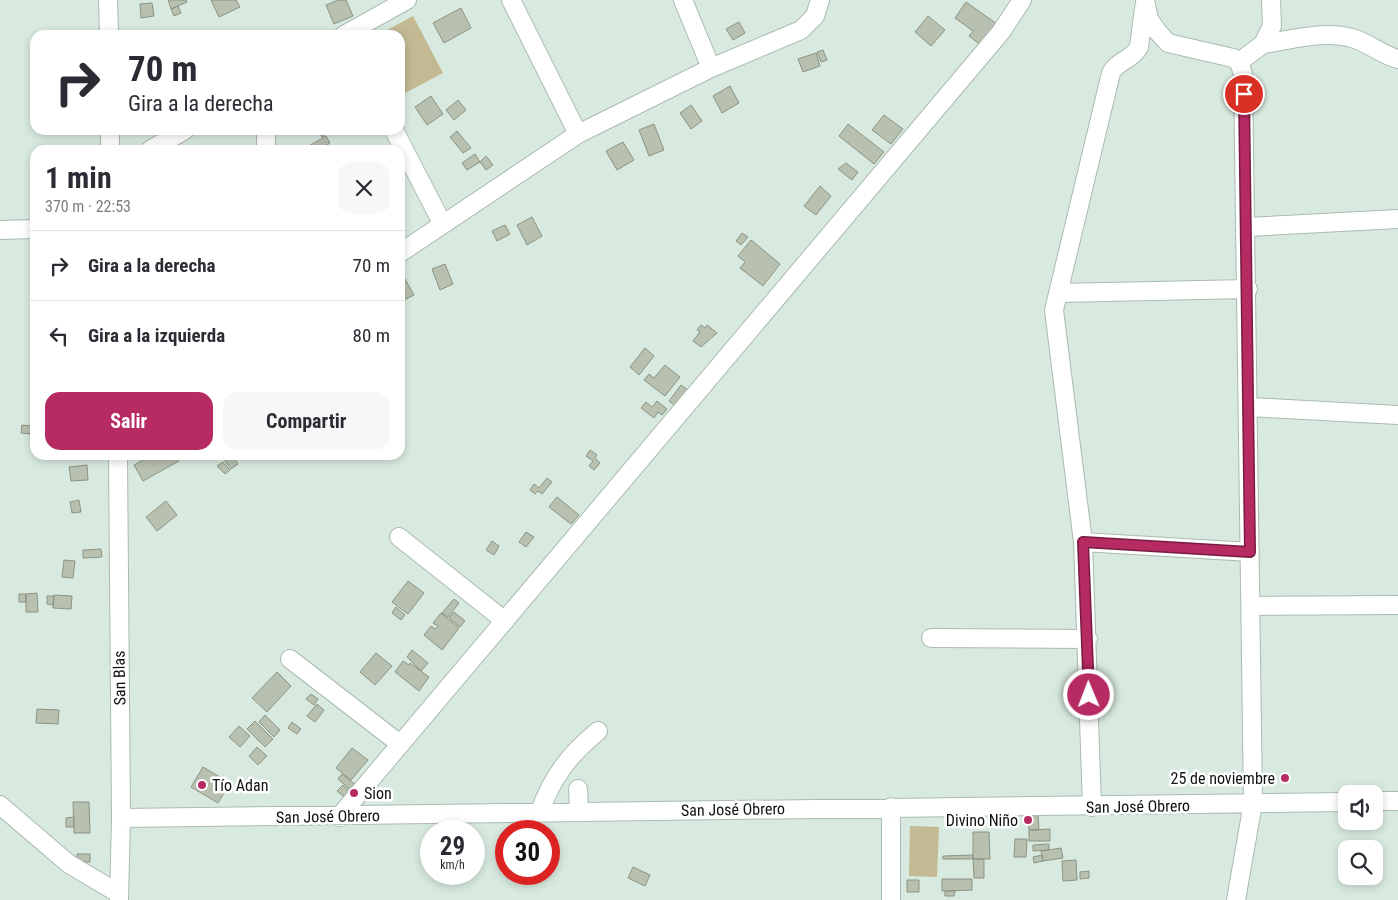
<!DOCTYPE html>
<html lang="es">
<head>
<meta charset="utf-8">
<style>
  body { margin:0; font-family:"Roboto Condensed",sans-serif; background:#f7f7f7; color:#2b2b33; height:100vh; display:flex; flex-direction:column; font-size:19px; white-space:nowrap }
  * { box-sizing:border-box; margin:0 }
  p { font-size:16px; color:#7c7c81 }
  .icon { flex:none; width:28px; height:28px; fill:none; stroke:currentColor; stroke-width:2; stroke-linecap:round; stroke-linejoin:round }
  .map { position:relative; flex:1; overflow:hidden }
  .side { position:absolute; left:30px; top:145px; width:375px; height:315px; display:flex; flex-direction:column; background:#fff; border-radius:15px; box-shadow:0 2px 8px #0003 }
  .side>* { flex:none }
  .guide { position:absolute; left:30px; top:30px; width:375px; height:105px; border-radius:15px; box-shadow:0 2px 8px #0003; background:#fff; color:#2b2b33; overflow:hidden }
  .tools { position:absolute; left:1338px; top:785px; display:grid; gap:10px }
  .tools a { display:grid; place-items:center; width:45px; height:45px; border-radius:10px; background:#fff; box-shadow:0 2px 8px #0003; font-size:25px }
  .speed { position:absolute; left:420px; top:820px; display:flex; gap:10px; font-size:25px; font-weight:700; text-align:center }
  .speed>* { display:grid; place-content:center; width:65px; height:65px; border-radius:50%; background:#fff; box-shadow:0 2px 8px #0003; line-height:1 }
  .speed small { font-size:12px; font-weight:400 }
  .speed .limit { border:8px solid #d22; background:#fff; color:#111 }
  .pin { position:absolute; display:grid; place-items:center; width:42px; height:42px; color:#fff; margin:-21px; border:2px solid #fff; border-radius:50%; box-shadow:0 1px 5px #0007 }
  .me { position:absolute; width:55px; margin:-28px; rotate:359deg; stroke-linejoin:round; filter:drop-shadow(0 0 4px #0008) }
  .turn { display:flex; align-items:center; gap:18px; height:105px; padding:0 15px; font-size:22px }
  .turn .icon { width:65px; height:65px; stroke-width:2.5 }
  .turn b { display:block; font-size:35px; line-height:42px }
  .round { display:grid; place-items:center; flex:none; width:52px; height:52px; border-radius:15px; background:#f7f7f7 }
  .summary { display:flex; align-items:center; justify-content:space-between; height:85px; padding:0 15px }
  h1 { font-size:30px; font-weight:700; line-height:38px }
  .cta { display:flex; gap:10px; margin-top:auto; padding:10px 15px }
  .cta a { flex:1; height:58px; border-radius:15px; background:#b72b63; color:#fff; font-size:20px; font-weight:700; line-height:58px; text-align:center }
  .cta a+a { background:#f7f7f7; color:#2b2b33 }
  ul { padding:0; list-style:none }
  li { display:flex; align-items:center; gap:15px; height:70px; padding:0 15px; border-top:1px solid #e1e1e2 }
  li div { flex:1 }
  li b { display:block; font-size:19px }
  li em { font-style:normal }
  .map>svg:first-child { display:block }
  .green { fill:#c3ba93 }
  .building { fill:#b8c0b0; stroke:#8c9384 }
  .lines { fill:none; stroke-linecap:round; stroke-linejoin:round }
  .minor-casing { stroke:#aabbb1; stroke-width:20 }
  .minor { stroke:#fff; stroke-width:18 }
  .route-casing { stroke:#771c40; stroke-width:12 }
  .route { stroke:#b72b63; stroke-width:9 }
  .poi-dot { fill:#b72b63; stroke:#fff; stroke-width:2 }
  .labels { text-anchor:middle; stroke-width:5; stroke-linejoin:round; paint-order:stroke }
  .street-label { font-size:16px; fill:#0d130f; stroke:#fff }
  .poi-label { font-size:16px; fill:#0d130f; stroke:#fff; text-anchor:end }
</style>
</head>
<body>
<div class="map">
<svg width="1398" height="900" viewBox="0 0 1398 900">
  <rect width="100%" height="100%" fill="#d8eadf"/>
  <path class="green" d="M413 16 443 73 405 93 400 83V35H378Z
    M910 826 939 827 937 877 909 876Z"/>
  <path class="building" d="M168 0H186L187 2 171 9Z
    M211 0H236L240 7 219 17Z
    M338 0H346L353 16 334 24 326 5Z
    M966 2 997 24 982 46 969 36 973 31 955 18Z
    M152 3 154 16 141 18 140 4Z
    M178 6 181 13 174 16 171 9Z
    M461 8 471 28 444 43 433 23Z
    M928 16 945 30 931 46 915 32Z
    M739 22 745 33 733 40 726 29Z
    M823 50 827 60 821 62 817 52Z
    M816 53 820 66 803 72 798 59Z
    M730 86 739 103 722 113 713 96Z
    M431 96 443 114 427 125 415 107Z
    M458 100 466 110 454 120 446 110Z
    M691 105 702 121 691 129 680 113Z
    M884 115 903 129 891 144 872 130Z
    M654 124 664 150 649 156 639 130Z
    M848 124 884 152 874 164 839 136Z
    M141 130H166V132H141Z
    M322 130H327L329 132 322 137 318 132Z
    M457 131 471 148 463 153 450 137Z
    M326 136 330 143 319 150H312L309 146Z
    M623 142 634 160 617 170 606 151Z
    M475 154 480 162 467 170 462 163Z
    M486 156 493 165 486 170 480 162Z
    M846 163 858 172 852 180 838 169Z
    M820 186 831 196 816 215 804 206Z
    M532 217 542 236 527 245 517 225Z
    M505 225 510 234 497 241 492 231Z
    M742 233 748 237 741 245 736 241Z
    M751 240 780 264 763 286 740 268 745 262 738 256Z
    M445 264 453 284 440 290 432 269Z
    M405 279 414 295 404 300 400 293V281Z
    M701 325 705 328 707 325 717 333 701 347 693 341 700 332 697 330Z
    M645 348 654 356 639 375 630 367Z
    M665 365 680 377 665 396 644 380 649 374 654 378Z
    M681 385 692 393 679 409 669 401Z
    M657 401 667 409 662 415 658 412 654 418 641 408 646 402 652 407Z
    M22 425 31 426 30 434 21 433Z
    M590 450 597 455 595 458 600 463 594 470 589 466 593 461 586 456Z
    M152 455H176L179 461 143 481 134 465Z
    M227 455H232L238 464 231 469 223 458Z
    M223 462 230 470 225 474 217 466Z
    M87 465 88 480 71 481 69 467Z
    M547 478 552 482 542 494 538 491 535 494 530 490 534 484 539 488Z
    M557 497 579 515 571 524 549 507Z
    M79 500 81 512 72 513 70 502Z
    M166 501 177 515 157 531 146 517Z
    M526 532 534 537 526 547 519 542Z
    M492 541 499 546 494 555 486 550Z
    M101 549 102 557 83 558V550Z
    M64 560 75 561 73 578 62 577Z
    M408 581 424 593 408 614 392 602Z
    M37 593 38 612H26V594Z
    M19 594H26V602H19Z
    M54 595 72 596 71 609 53 608Z
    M47 596H54L53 605 47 604Z
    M454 599 459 603 448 617 442 613Z
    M396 607 405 615 401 620 392 613Z
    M454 612 465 621 460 627 449 618Z
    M441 613 459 628 442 650 424 635 431 626 435 629 438 626 433 623Z
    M412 650 428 663 421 671 407 657Z
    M376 653 392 666 375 685 360 672Z
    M403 661 409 665 410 663 429 677 419 691 395 672Z
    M277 672 291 686 267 712 252 698Z
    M311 694 318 699 314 705 306 699Z
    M317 704 324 710 315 722 307 716Z
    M37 709 59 710 58 724 36 723Z
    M265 715 280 730 274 737 259 722Z
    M255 721 273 739 265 747 247 729Z
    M292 722 301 729 297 734 288 728Z
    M239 726 250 736 240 747 229 737Z
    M257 747 267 756 258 765 249 756Z
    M352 748 368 760 351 780 336 768Z
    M203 767 230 783 218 803 191 787Z
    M342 774 356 785 351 790 338 779Z
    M343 785 353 794 348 800 337 791Z
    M73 802H89L90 833H74Z
    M1028 815H1038L1039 830H1029Z
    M74 817V827H66V818Z
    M1050 829V841H1029V830Z
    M973 832H989L990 859H973Z
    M1015 839H1027L1026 857H1014Z
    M1049 844V850L1033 851V845Z
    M1061 848 1063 858 1043 861 1041 851Z
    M77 854H90V862H77Z
    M973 855V859H943V856Z
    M1042 855 1043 861 1034 863 1033 857Z
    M973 859H984V878H974Z
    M1076 860 1077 880 1063 881 1062 861Z
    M633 867 650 875 645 886 628 878Z
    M1089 871V878L1080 879V872Z
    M942 879H972V890L942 891Z
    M907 880H919V892H907Z
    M945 891H955L954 896H945Z"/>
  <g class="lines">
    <g class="minor-casing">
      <path id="minor" d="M108 0 109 35
        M511 0 578 134
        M683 0 711 68
        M1145 0 1149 19 1157 31 1168 43 1233 58 1239 62 1243 74 1253 803 1236 900
        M344 35 407 0
        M1263 44C1291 40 1324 30 1352 38 1369 43 1382 55 1398 59
        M1239 62 1263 44 1272 26 1271 0
        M110 130V150
        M266 130V150
        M394 130 442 223
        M150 150 185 130
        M1247 227 1398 219
        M0 230 35 229
        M400 253 578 134 711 68 801 30 815 16 820 0
        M1059 293 1248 289
        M1249 407 1398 415
        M118 455 121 818 119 900
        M399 537 505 621
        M1083 542 1250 552
        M1251 606 1398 605
        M931 638 1088 639
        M290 659 400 744
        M578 789 579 810
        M1374 801H1398
        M0 805 69 864 118 893
        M1092 807 1083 542 1054 310 1111 73C1117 61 1133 59 1139 47L1144 8
        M540 811C553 776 569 755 598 731
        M339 817 1001 32 1022 0
        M121 818 1346 802
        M891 900V807"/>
    </g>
    <use href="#minor" class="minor"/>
  </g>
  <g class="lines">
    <g class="route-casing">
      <path id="route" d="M1089 695 1083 542 1250 552 1244 94"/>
    </g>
    <use href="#route" class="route"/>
  </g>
  <g class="poi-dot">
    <circle cx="1285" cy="778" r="5"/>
    <circle cx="202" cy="785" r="5"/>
    <circle cx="354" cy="793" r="5"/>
    <circle cx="1028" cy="820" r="5"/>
  </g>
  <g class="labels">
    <g class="street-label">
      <text transform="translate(119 678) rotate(-91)" y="6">San Blas</text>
      <text transform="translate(1138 806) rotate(-1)" y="6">San José Obrero</text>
      <text transform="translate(733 809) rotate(-1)" y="6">San José Obrero</text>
      <text transform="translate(328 816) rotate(-1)" y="6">San José Obrero</text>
    </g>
    <g class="poi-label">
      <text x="1275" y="784">25 de noviembre</text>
      <text x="212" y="791" text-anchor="start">Tío Adan</text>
      <text x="364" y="799" text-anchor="start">Sion</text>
      <text x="1018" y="826">Divino Niño</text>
    </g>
  </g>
</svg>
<div class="tools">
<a><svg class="icon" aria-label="sound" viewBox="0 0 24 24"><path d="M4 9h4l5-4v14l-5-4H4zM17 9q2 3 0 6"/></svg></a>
<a><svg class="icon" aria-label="search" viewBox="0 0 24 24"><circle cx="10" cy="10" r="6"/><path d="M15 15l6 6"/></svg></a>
</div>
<div class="speed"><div>29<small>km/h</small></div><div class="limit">30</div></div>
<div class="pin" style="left:1244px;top:94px;background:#d93025"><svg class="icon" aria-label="arrive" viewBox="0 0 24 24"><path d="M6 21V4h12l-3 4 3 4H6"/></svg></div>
<svg class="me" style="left:1089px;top:695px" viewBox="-20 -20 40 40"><circle r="17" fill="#b72b63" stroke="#fff" stroke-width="3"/><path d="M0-11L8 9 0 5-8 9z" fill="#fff"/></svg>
<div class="guide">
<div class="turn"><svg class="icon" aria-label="right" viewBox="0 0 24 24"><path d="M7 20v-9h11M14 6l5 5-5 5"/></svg><div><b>70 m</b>Gira a la derecha</div></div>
</div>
<section class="side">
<div class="summary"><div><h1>1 min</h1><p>370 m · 22:53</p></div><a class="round"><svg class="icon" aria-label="close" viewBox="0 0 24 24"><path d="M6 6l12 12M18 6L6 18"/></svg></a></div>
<ul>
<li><svg class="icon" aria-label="right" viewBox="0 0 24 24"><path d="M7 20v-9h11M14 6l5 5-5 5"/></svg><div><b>Gira a la derecha</b></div><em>70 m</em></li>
<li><svg class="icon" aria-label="left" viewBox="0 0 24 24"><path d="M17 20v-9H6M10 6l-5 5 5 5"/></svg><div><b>Gira a la izquierda</b></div><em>80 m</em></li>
</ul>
<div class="cta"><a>Salir</a><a>Compartir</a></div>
</section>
</div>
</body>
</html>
